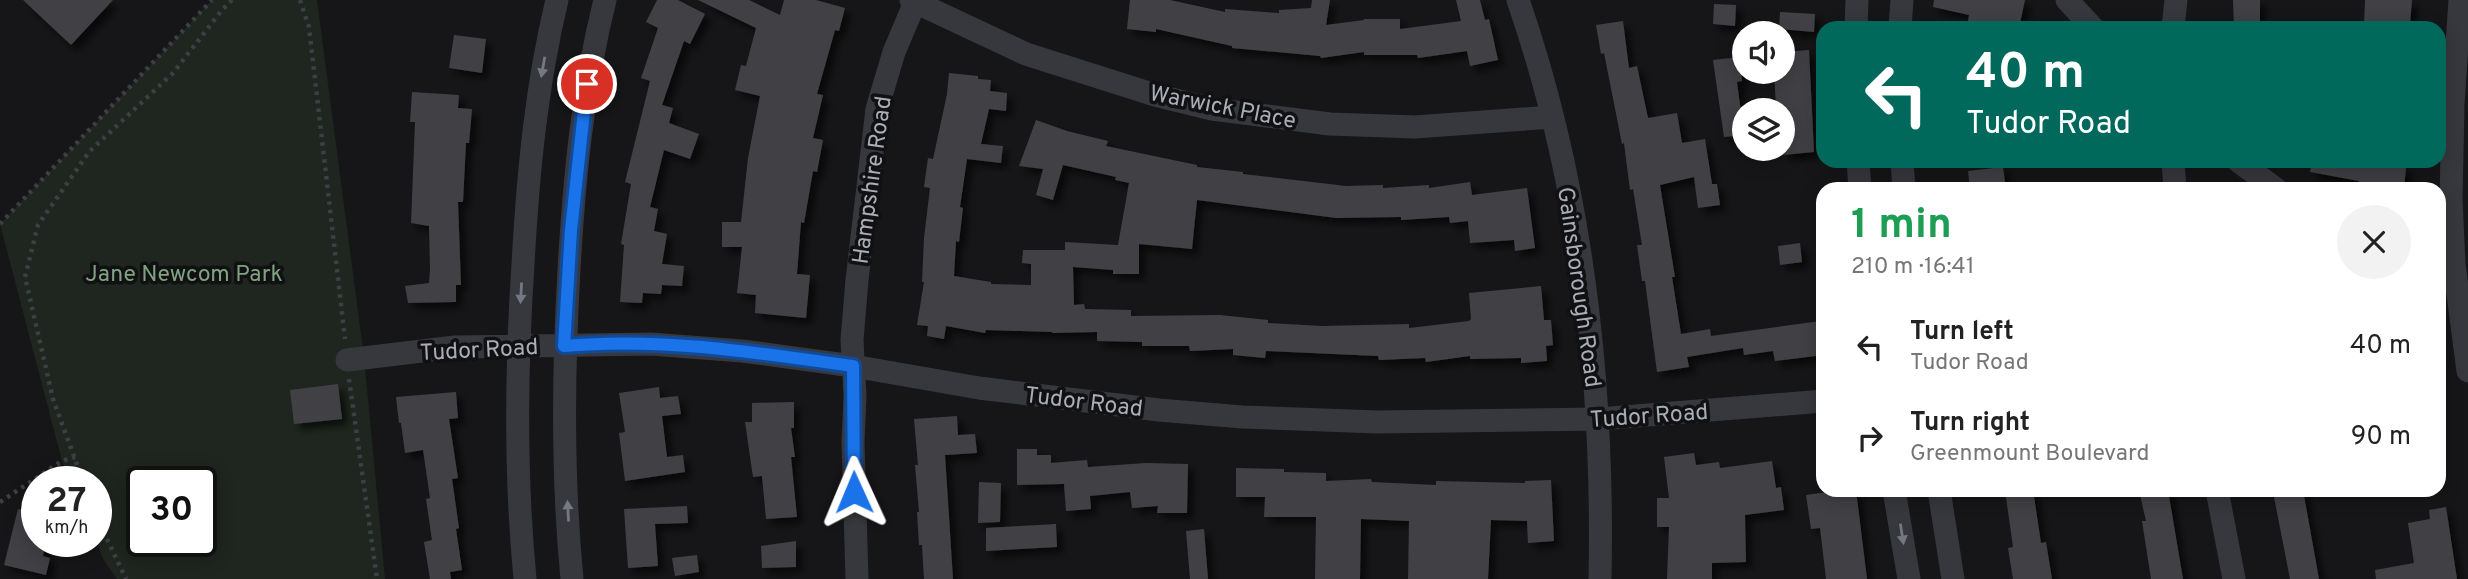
<!DOCTYPE html>
<html lang="en">
<head>
<meta charset="utf-8">
<style>
  body { margin:0; font-family:Overpass,sans-serif; background:#f2f2f2; color:#222; height:100vh; display:flex; flex-direction:column; font-size:26px; white-space:nowrap }
  * { box-sizing:border-box; margin:0 }
  p { font-size:23px; color:#767676 }
  .icon { flex:none; width:38px; height:38px; fill:none; stroke:currentColor; stroke-width:2; stroke-linecap:round; stroke-linejoin:round }
  .map { position:relative; flex:1; overflow:hidden }
  .sheet { position:absolute; left:1816px; top:182px; width:630px; height:315px; display:flex; flex-direction:column; background:#fff; border-radius:21px; box-shadow:0 4px 18px #0003 }
  .sheet>* { flex:none }
  .banner { position:absolute; left:1816px; top:21px; width:630px; height:147px; border-radius:21px; box-shadow:0 4px 18px #0003; background:#00695c; color:#fff; overflow:hidden }
  .tools { position:absolute; left:1732px; top:21px; display:grid; gap:14px }
  .tools a { display:grid; place-items:center; width:63px; height:63px; border-radius:50%; background:#fff; box-shadow:0 4px 18px #0003; font-size:35px }
  .speed { position:absolute; left:21px; top:466px; display:flex; gap:14px; font-size:35px; font-weight:700; text-align:center }
  .speed>* { display:grid; place-content:center; width:91px; height:91px; border-radius:50%; background:#fff; box-shadow:0 4px 18px #0003; line-height:1 }
  .speed small { font-size:18px; font-weight:400 }
  .speed .limit { border:4px solid #111; border-radius:10px; background:#fff; color:#111 }
  .pin { position:absolute; display:grid; place-items:center; width:60px; height:60px; color:#fff; margin:-30px; border:4px solid #fff; border-radius:50%; box-shadow:0 2px 7px #0007 }
  .me { position:absolute; width:77px; margin:-38px; rotate:359deg; stroke-linejoin:round; filter:drop-shadow(0 0 5px #0008) }
  .turn { display:flex; align-items:center; gap:24px; height:147px; padding:0 35px; font-size:32px }
  .turn .icon { width:91px; height:91px; stroke-width:2.5 }
  .turn b { display:block; font-size:49px; line-height:60px }
  .round { display:grid; place-items:center; flex:none; width:74px; height:74px; border-radius:37px; background:#f2f2f2 }
  .headline { display:flex; align-items:center; justify-content:space-between; height:119px; padding:0 35px }
  h1 { font-size:42px; font-weight:700; line-height:52px; color:#1e9e55 }
  ul { padding:0; list-style:none }
  li { display:flex; align-items:center; gap:21px; height:91px; padding:0 35px }
  li div { flex:1 }
  li b { display:block; font-size:26px }
  li em { font-style:normal }
  .map>svg:first-child { display:block }
  .green { fill:#1e261f; fill-rule:evenodd }
  .building { fill:#404145; filter:url(#shadow) }
  .lines { fill:none; stroke-linecap:round; stroke-linejoin:round }
  .path { stroke:#3d3f44; stroke-width:4.5; stroke-dasharray:3.5 5; stroke-linecap:butt }
  .street { stroke:#37383d; stroke-width:23 }
  .oneway { fill:#757881 }
  .route-casing { stroke:#114b97; stroke-width:18 }
  .route { stroke:#1a73e8; stroke-width:12 }
  .labels { text-anchor:middle; stroke-width:7; stroke-linejoin:round; paint-order:stroke }
  .street-label { font-size:23px; fill:#a8adb8; stroke:#111113 }
  .park-label { font-size:23px; fill:#7fa381; stroke:#111113 }
</style>
</head>
<body>
<div class="map">
<svg width="2468" height="579" viewBox="0 0 2468 579">
  <defs>
    <filter id="shadow"><feDropShadow dx="6" dy="6" stdDeviation="3.5" flood-color="#0009"/></filter>
  </defs>
  <rect width="100%" height="100%" fill="#161618"/>
  <path class="green" d="M212 0H317L364 357 385 579H117L103 559 96 541V481H71L62 461 0 224ZM142 481H201V541H142Z"/>
  <path class="building" d="M23 0H113L71 45Z
    M657 0H678L705 14 690 44 684 41 662 105 673 108 669 123 699 134 690 159 664 150 650 207 658 209 654 231 667 234 662 264 684 266 682 286 662 285 661 294 643 293 642 303 620 302 624 245 621 244 631 184 625 182 650 81 641 78 658 28 646 22Z
    M698 0H749L780 15 784 0H816L845 8 839 31 835 30 817 94 823 95 813 138 823 140 817 172 813 171 804 223 801 222 797 274 810 275 806 318 755 313 756 295 737 293 742 247H722V222H741L748 158 760 96 735 90 741 65 746 66 756 28Z
    M1130 0H1170L1225 12V9L1279 13V10L1311 8 1312 0H1330L1326 25 1364 20V19H1400V29L1461 21 1456 0H1480L1485 20 1489 19 1498 60 1470 66 1467 51 1418 58 1417 55H1364V52L1321 58 1320 56 1232 48V46L1156 29V32L1127 29Z
    M1934 0H2025L2019 28H1967L1969 15 1933 7Z
    M2233 0H2260V28H2234Z
    M2365 0H2412L2410 25 2364 23Z
    M1714 4 1736 5 1735 26 1713 24Z
    M1780 12 1815 14 1814 32 1779 29Z
    M1623 21 1629 68 1637 66 1648 118 1677 113 1682 143 1705 139 1712 184H1717L1720 205 1698 208 1694 177 1660 185 1675 277H1672L1681 334 1710 329 1711 336 1820 321 1824 355 1775 361 1773 351 1744 355 1743 348 1687 357 1689 367 1657 372 1645 281H1642L1637 245H1642L1633 189 1630 190 1624 143 1622 144 1604 53 1601 54 1596 25Z
    M454 35 486 39 482 73 449 68Z
    M1809 50 1814 152 1783 155V105L1776 106 1774 72H1783V52Z
    M1740 57 1742 81 1737 82 1744 135 1724 137 1713 60Z
    M949 73 978 76V79L991 80 990 91 1007 93 1006 111 989 109 981 144 1003 146 1001 163 967 159 960 207 963 208 959 242 956 241 954 276 991 282V284L1031 285V264L1022 263 1023 250H1065V242L1118 245 1129 183 1115 180 1116 177 1063 165 1053 200 1036 195 1043 169 1019 166 1036 120 1067 131 1108 141 1106 146 1197 165V167L1243 172V174L1346 186 1383 185V188L1429 185V188L1470 182 1472 195 1527 188 1535 248 1515 251 1514 240 1470 243 1468 221 1450 223 1449 217 1401 220V217L1336 218 1197 200 1192 249 1139 244V274H1113V270L1073 267 1074 305 1084 304 1085 309 1131 310V316L1220 315 1268 320V323L1322 326 1409 324V328L1469 321 1471 319 1469 293 1541 286 1544 320H1551L1553 345 1546 346 1547 361 1521 363V358L1470 359V356L1426 362 1425 358 1379 360 1378 356 1266 351 1265 358 1233 355V349L1190 351 1189 346H1142V342L1097 341V332L1052 333V332L986 330 985 333 946 326 944 339 927 336 928 326 917 325 924 282H922L924 238 930 188 924 187 928 158 933 159 947 94Z
    M412 92 459 95 458 108 472 109 469 143H466L463 202H458L461 285H456V302L408 303 405 286 429 283 430 269 429 226 411 223 415 122H410Z
    M2312 161H2335L2406 168 2404 189H2358L2359 181 2310 172Z
    M2003 167 2006 189H1970L1968 171Z
    M1800 243 1802 262 1780 265 1778 246Z
    M338 384 342 419 294 424 290 390Z
    M659 387 660 398 678 396 681 414 662 416 667 457 683 455 685 472 625 481 619 433 625 432 619 393Z
    M456 392 458 418 449 419 458 478 452 479 459 528 456 529 462 570 450 572 451 579H430L424 542 432 540 426 499 430 498 423 450 405 453 401 423H399L396 397Z
    M794 402V428H791L795 457H791L797 517 766 519 762 476 753 477 745 422H752V403Z
    M957 416 958 435 975 434 977 453 945 455 953 579H924L922 545H919L917 512H919L915 465H918L914 419Z
    M1017 449H1037V455H1051V463L1087 460 1088 467 1146 463 1188 464 1187 513H1157L1158 506 1132 508 1130 492 1090 496 1091 509 1066 511 1064 484 1017 485Z
    M1694 453 1696 465 1719 462 1720 468 1772 461 1776 488 1781 487 1784 510 1745 515 1746 562 1712 563V579H1667L1669 527H1657V498H1669L1664 457Z
    M1236 468 1284 469V472L1326 473V481L1371 479 1372 482 1436 485V481L1525 483V481L1551 480 1554 541 1528 543 1527 521 1491 520 1488 579H1408L1409 521 1361 519 1360 579H1315L1316 517H1264L1265 497H1236Z
    M979 482 1001 483 1000 522 978 523Z
    M1842 490H1856L1867 579H1826L1820 528 1811 529 1806 495Z
    M2005 490H2033L2041 543 2046 542 2052 579H2013L2008 548 2013 547Z
    M2139 490H2168L2183 579H2151L2142 521H2146Z
    M2283 490H2303L2319 579H2290L2273 492Z
    M687 506 688 523 655 524 658 566 628 568 624 509Z
    M2446 507 2457 579H2376L2375 570 2414 563 2408 523 2430 519 2429 510Z
    M18 509 37 513V541H46L43 556 50 558 46 575 4 565Z
    M1056 524 1057 547 986 551V528Z
    M1204 529 1208 579H1190L1186 531Z
    M796 541V567L762 568 761 546Z
    M697 555 699 572 675 576 672 558Z"/>
  <g class="lines">
    <path class="path" d="M300 0 309 27 345 339
      M0 224 212 0
      M349 379 377 579
      M83 481 53 399 25 277 38 225 89 152 173 73 222 10 232 0
      M0 502 62 461 75 457
      M96 516 126 579"/>
    <path class="street" d="M911 0 1026 54 1155 95 1212 109 1330 124 1415 127 1552 117
      M1518 0C1582 185 1604 385 1600 579
      M2067 0 2093 28
      M2460 0 2453 104 2451 199 2454 264 2468 371
      M1856 28 1857 0
      M1900 28 1902 0
      M2173 28 2176 0
      M1858 161 1860 189
      M1902 161 1904 189
      M2173 161 2175 189
      M2238 161 2276 189
      M347 360 455 347 651 344 742 351 853 366 979 388 1159 410 1242 417 1377 422 1598 419 1824 401
      M1894 490 1909 579
      M1939 490 1953 579
      M2217 490 2234 579
      M525 579C515 475 516 369 523 264 528 175 536 87 557 0
      M572 579C562 476 563 372 569 270 574 179 583 88 605 0
      M857 579 853 442 855 396 852 340 857 280 877 109 894 52 916 0"/>
  </g>
  <defs><path id="oneway-solid" d="M-6-.8H1V-3.2L6.5 0L1 3.2V.8H-6Z" transform="scale(1.75)"/></defs>
  <g class="oneway">
    <use href="#oneway-solid" transform="translate(543 67) rotate(100)"/>
    <use href="#oneway-solid" transform="translate(521 293) rotate(93)"/>
    <use href="#oneway-solid" transform="translate(568 511) rotate(-93)"/>
    <use href="#oneway-solid" transform="translate(1902 534) rotate(81)"/>
  </g>
  <g class="lines">
    <g class="route-casing">
      <path id="route" d="M587 84 571 230 564 346C661 337 758 353 853 366L854 492"/>
    </g>
    <use href="#route" class="route"/>
  </g>
  <g class="labels">
    <g class="street-label">
      <text transform="translate(1223 106) rotate(11)" y="8">Warwick Place</text>
      <text transform="translate(871 180) rotate(-82)" y="8">Hampshire Road</text>
      <text transform="translate(1580 287) rotate(82)" y="8">Gainsborough Road</text>
      <text transform="translate(479 349) rotate(-3)" y="8">Tudor Road</text>
      <text transform="translate(1084 401) rotate(7)" y="8">Tudor Road</text>
      <text transform="translate(1649 415) rotate(-4)" y="8">Tudor Road</text>
    </g>
    <g class="park-label">
      <text x="184" y="281">Jane Newcom Park</text>
    </g>
  </g>
</svg>
<div class="tools">
<a><svg class="icon" aria-label="sound" viewBox="0 0 24 24"><path d="M4 9h4l5-4v14l-5-4H4zM17 9q2 3 0 6"/></svg></a>
<a><svg class="icon" aria-label="layers" viewBox="0 0 24 24"><path d="M12 4l9 5-9 5-9-5zM3 14l9 5 9-5"/></svg></a>
</div>
<div class="speed"><div>27<small>km/h</small></div><div class="limit">30</div></div>
<div class="pin" style="left:587px;top:84px;background:#d93025"><svg class="icon" aria-label="arrive" viewBox="0 0 24 24"><path d="M6 21V4h12l-3 4 3 4H6"/></svg></div>
<svg class="me" style="left:854px;top:492px" viewBox="-20 -20 40 40"><path d="M0-17L14 15 0 8-14 15z" fill="#1a73e8" stroke="#fff" stroke-width="4"/></svg>
<div class="banner">
<div class="turn"><svg class="icon" aria-label="left" viewBox="0 0 24 24"><path d="M17 20v-9H6M10 6l-5 5 5 5"/></svg><div><b>40 m</b>Tudor Road</div></div>
</div>
<section class="sheet">
<div class="headline"><div><h1>1 min</h1><p>210 m · 16:41</p></div><a class="round"><svg class="icon" aria-label="close" viewBox="0 0 24 24"><path d="M6 6l12 12M18 6L6 18"/></svg></a></div>
<ul>
<li><svg class="icon" aria-label="left" viewBox="0 0 24 24"><path d="M17 20v-9H6M10 6l-5 5 5 5"/></svg><div><b>Turn left</b><p>Tudor Road</p></div><em>40 m</em></li>
<li><svg class="icon" aria-label="right" viewBox="0 0 24 24"><path d="M7 20v-9h11M14 6l5 5-5 5"/></svg><div><b>Turn right</b><p>Greenmount Boulevard</p></div><em>90 m</em></li>
</ul>
</section>
</div>
</body>
</html>
